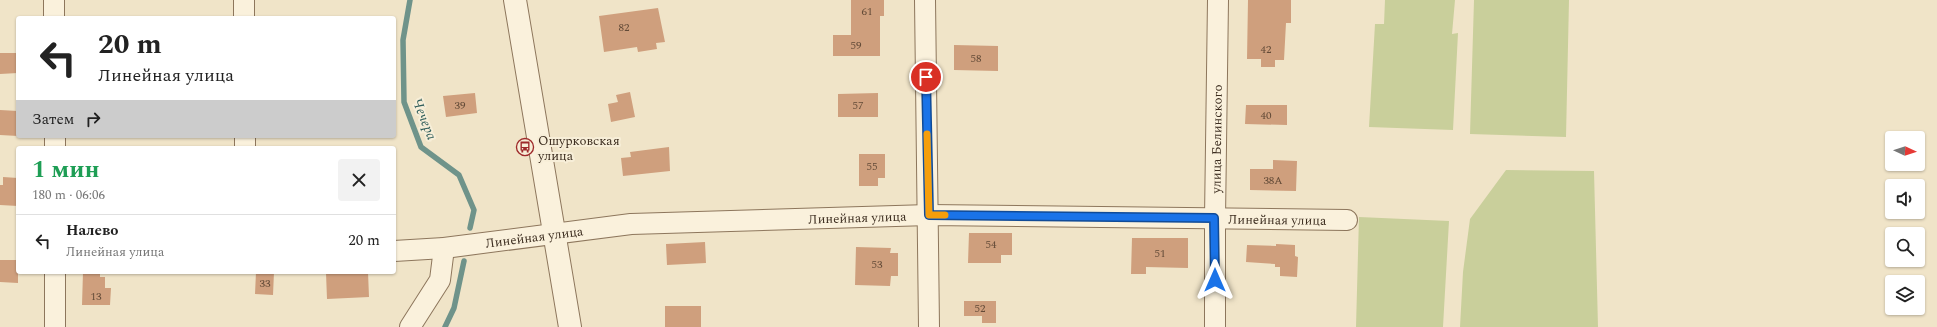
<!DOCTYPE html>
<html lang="ru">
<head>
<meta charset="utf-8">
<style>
  body { margin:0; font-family:Spectral,serif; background:#f2f2f2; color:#222; height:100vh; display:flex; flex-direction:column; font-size:15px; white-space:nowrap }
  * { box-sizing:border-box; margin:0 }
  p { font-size:13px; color:#767676 }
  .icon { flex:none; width:22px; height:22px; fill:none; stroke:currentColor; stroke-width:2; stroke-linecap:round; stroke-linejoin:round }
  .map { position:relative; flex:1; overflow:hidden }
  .drawer { position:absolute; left:16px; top:146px; width:380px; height:128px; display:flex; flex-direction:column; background:#fff; border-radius:4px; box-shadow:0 1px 3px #0004 }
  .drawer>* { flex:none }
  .guide { position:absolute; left:16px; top:16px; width:380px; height:122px; border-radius:4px; box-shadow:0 1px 3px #0004; background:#fff; color:#222; overflow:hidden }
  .needle { width:26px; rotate:93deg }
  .controls { position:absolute; left:1885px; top:131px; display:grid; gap:8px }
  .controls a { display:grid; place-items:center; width:40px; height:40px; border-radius:4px; background:#fff; box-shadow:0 1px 3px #0004; font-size:20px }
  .pin { position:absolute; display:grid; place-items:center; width:34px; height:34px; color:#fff; margin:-17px; border:2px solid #fff; border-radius:50%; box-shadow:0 1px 4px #0007 }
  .me { position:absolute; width:44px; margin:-22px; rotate:0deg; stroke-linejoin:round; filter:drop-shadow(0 0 3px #0008) }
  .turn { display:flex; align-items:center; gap:14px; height:84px; padding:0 16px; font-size:18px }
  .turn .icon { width:52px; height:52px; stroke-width:2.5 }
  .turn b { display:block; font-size:28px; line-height:34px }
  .then { display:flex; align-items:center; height:38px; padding:0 16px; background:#0003; gap:8px; font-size:15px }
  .round { display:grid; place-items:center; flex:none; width:42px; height:42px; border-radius:4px; background:#f2f2f2 }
  .headline { display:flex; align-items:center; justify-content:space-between; height:68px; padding:0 16px }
  h1 { font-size:24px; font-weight:700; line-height:30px; color:#1e9e55 }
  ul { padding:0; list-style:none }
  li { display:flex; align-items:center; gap:12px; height:52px; padding:0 16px; border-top:1px solid #e0e0e0 }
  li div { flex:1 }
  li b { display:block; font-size:15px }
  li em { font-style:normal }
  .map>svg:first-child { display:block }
  .green { fill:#c9cf9b }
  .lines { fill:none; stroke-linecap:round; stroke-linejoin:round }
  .stream { stroke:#6f938a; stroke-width:5.5 }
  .building { fill:#cf9f7d }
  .minor-casing { stroke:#8d765c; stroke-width:22 }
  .tertiary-casing { stroke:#8d765c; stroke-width:24 }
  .minor { stroke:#faf1dc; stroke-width:20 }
  .tertiary { stroke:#faf1dc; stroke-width:22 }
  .route-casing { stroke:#114b97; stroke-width:10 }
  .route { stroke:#1a73e8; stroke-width:7 }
  .slow { stroke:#f59e0b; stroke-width:7 }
  .labels { text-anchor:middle; stroke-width:4; stroke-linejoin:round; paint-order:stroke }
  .number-label { font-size:11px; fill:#624a37 }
  .street-label { font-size:13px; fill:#3d2e20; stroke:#f7eed8 }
  .poi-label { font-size:13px; fill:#3d2e20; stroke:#f7eed8; text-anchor:start }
  .water-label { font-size:14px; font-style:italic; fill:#2f5d5a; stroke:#f7eed8 }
</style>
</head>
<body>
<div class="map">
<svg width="1937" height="327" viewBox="0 0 1937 327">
  <rect width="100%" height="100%" fill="#f0e4c8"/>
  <path class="green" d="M1385 0H1455L1452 34 1458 33 1453 130 1369 127 1375 24H1384Z
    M1474 0H1569L1566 137 1470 134Z
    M1506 170 1594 171 1598 327H1460L1463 272 1470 219Z
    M1359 217 1449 221 1443 327H1356Z"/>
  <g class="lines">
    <path class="stream" d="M410 0 403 40 404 102 421 147 459 175 474 210 470 228
      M445 327 454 308 464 261"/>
  </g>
  <path class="building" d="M851 0H884V16H880V56H833V35H851Z
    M1248 0H1291V23H1286L1284 60H1275V67H1261V59H1247Z
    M658 8 665 42 656 43 657 49 638 52 637 47 604 52 599 16Z
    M954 45 998 46V71L954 70Z
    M0 53H18V73L0 74Z
    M630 92 635 117 611 122 608 104 618 102 616 95Z
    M475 93 477 113 446 117 443 96Z
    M878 93V117H838V94Z
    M1246 105H1287V125L1245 124Z
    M0 110 18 111V136L0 135Z
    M669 147 670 171 623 176 621 158 631 157 630 152Z
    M859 154H885V178H878V186H859Z
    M1273 160 1297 161 1296 191 1250 190V169H1273Z
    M3 177 18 178V206L0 205V185H3Z
    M969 233H1012V255H1001V263H968Z
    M1132 238H1188V268L1146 267V274H1131Z
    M705 242 706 263 667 265 666 244Z
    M1276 244 1295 245V256L1298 257 1297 277 1280 276V267H1275V264L1246 262 1247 245 1276 246Z
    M856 247 891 248 890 253H898V276H891L890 286 855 285Z
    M0 260H18V283L0 282Z
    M83 272H100V277H105V288H111L110 305H82Z
    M256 272H274L273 295 255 294Z
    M368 272 369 297 327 299 326 273Z
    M964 301H996V323H982V316H964Z
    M665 306H701V327H665Z"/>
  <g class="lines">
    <g class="minor-casing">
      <g id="minor">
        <path d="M54 0V18"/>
        <path d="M244 0V18"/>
        <path d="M925 0 929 327"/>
        <path d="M55 136V148"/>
        <path d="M245 136V148"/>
        <path id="s1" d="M394 251 444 248 631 224 929 215 1347 220"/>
        <path d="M55 272V327"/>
        <path d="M410 327 440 280 444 248"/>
        <path id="s2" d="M1215 327V218L1218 0"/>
      </g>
    </g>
    <g class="tertiary-casing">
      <path id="tertiary" d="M515 0 570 327"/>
    </g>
    <use href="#minor" class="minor"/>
    <use href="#tertiary" class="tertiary"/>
  </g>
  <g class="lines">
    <g class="route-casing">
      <path id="route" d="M926 77 929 215 1214 218 1215 280"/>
    </g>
    <use href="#route" class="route"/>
    <path class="slow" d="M927 134 929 215H945"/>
  </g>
  <defs>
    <g id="bus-ring" transform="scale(0.9)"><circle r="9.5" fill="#f7eed8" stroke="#9e2a2b" stroke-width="1.5"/><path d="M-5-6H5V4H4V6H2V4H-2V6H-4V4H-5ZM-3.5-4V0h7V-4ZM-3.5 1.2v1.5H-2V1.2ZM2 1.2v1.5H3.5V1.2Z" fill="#9e2a2b"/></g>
  </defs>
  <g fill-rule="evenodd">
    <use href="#bus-ring" x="525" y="147"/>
  </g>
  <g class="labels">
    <g class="number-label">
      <text x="867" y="15">61</text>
      <text x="624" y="31">82</text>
      <text x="856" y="49">59</text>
      <text x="1266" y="53">42</text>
      <text x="976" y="62">58</text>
      <text x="460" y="109">39</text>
      <text x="858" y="109">57</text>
      <text x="1266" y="119">40</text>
      <text x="872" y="170">55</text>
      <text x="1273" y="184">38А</text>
      <text x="991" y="248">54</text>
      <text x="1160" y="257">51</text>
      <text x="877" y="268">53</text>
      <text x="265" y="287">33</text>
      <text x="96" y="300">13</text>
      <text x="980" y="312">52</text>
    </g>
    <g class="street-label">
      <text dy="5" stroke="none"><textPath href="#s2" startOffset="188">улица Белинского</textPath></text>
      <text dy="5" stroke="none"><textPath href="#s1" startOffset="465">Линейная улица</textPath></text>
      <text dy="5" stroke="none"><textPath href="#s1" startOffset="885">Линейная улица</textPath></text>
      <text dy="5" stroke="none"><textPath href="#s1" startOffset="141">Линейная улица</textPath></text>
    </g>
    <g class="poi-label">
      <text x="538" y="145">Ошурковская<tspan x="538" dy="15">улица</tspan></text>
    </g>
    <g class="water-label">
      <text transform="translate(425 119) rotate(68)" y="5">Чечера</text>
    </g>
  </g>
</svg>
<div class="controls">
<a><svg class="needle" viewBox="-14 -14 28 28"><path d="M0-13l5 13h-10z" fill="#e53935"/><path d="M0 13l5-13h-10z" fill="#767676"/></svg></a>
<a><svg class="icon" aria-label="sound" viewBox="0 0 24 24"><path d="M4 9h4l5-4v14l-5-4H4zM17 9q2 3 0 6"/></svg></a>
<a><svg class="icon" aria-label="search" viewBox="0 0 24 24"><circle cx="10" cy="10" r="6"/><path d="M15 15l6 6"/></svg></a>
<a><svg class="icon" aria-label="layers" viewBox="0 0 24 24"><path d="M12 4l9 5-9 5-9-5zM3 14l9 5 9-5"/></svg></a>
</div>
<div class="pin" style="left:926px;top:77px;background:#d93025"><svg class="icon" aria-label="arrive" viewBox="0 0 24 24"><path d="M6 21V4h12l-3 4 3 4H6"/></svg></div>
<svg class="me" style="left:1215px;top:280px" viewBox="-20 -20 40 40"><path d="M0-17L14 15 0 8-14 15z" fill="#1a73e8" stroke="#fff" stroke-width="4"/></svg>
<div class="guide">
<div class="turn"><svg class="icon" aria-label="left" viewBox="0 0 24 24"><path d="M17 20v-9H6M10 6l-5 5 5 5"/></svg><div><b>20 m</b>Линейная улица</div></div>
<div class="then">Затем<svg class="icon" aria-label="right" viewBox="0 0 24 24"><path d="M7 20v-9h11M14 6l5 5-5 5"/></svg></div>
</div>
<section class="drawer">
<div class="headline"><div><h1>1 мин</h1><p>180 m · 06:06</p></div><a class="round"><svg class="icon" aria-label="close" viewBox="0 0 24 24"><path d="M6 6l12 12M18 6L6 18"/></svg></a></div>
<ul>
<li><svg class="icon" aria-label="left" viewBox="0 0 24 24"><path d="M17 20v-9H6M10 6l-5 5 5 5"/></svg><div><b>Налево</b><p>Линейная улица</p></div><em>20 m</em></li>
</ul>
</section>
</div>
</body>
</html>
